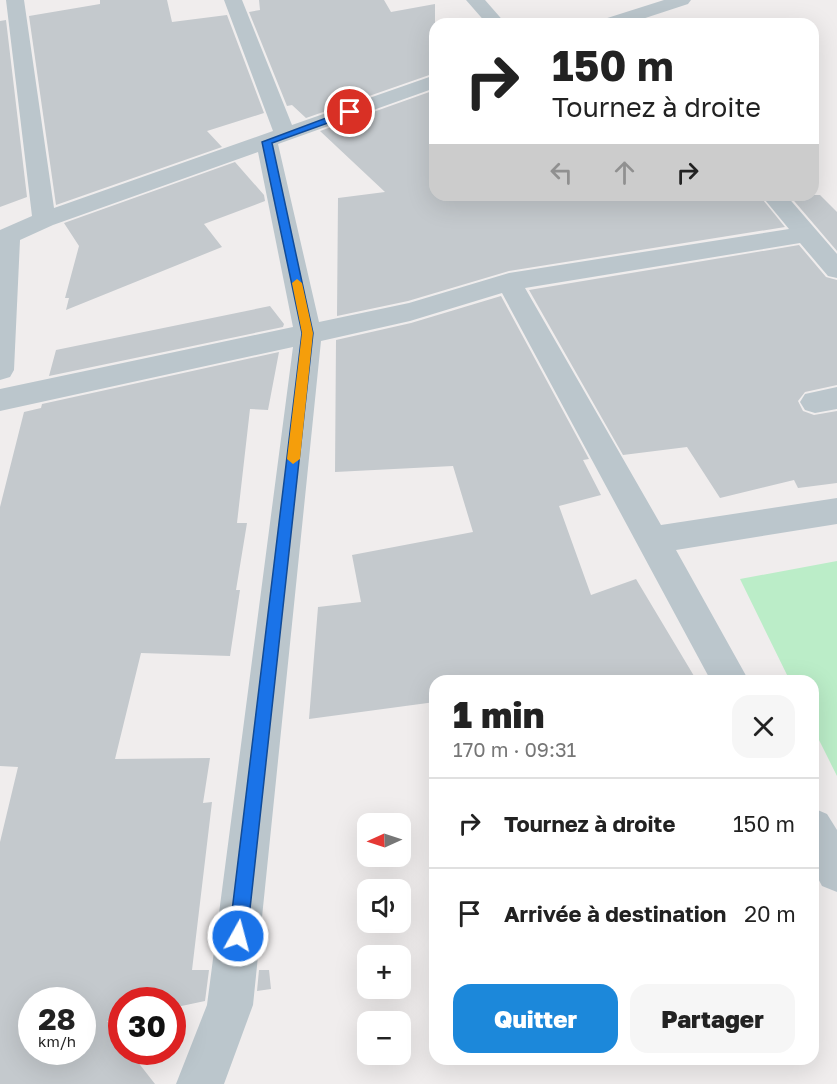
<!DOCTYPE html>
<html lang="fr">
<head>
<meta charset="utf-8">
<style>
  body { margin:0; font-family:"Golos Text",sans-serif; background:#f6f6f6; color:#222; height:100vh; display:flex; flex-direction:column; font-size:22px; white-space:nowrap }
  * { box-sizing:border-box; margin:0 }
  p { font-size:20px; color:#767676 }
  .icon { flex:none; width:33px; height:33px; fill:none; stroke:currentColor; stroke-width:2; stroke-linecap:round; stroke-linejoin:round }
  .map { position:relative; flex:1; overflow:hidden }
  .details { position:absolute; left:429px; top:675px; width:390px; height:390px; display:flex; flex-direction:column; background:#fff; border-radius:18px; box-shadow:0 6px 24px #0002 }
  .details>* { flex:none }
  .banner { position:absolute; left:429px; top:18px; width:390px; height:183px; border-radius:18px; box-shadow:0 6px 24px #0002; background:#fff; color:#222; overflow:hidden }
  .needle { width:39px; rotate:267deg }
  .controls { position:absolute; left:357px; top:813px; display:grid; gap:12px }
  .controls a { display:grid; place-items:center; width:54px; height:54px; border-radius:12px; background:#fff; box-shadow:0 6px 24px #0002; font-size:30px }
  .speed { position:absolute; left:18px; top:987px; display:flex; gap:12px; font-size:30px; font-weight:700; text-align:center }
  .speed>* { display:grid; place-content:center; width:78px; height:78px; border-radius:50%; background:#fff; box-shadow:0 6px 24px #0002; line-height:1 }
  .speed small { font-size:15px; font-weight:400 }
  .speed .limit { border:9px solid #d22; background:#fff; color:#111 }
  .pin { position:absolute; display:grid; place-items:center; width:51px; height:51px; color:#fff; margin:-26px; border:3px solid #fff; border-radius:50%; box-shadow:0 2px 6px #0007 }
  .me { position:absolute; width:66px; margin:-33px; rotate:7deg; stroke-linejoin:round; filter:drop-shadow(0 0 4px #0008) }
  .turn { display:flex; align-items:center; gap:21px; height:126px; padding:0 24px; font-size:27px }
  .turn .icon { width:78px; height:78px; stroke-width:2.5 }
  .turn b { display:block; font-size:42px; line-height:51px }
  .lanes { display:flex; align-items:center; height:57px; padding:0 24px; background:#0003; justify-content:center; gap:30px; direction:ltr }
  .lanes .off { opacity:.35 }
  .round { display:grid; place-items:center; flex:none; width:63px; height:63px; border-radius:18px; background:#f6f6f6 }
  .summary { display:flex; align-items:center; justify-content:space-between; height:102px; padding:0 24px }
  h1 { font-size:36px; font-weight:800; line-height:45px }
  .button { display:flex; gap:12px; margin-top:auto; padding:12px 24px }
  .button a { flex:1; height:69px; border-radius:18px; background:#1c88da; color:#fff; font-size:24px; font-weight:800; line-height:69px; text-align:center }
  .button a+a { background:#f6f6f6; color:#222 }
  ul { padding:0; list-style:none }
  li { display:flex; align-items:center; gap:18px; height:90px; padding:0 24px; border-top:2px solid #e0e0e0 }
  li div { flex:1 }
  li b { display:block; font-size:22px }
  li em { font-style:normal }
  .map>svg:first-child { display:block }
  .green { fill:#bbedc8 }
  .building { fill:#c4c9cd; fill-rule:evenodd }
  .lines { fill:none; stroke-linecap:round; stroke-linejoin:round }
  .minor { fill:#bbc6cc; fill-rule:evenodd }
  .route { fill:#1a73e8; stroke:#114b97; stroke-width:1.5 }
  .slow { fill:#f59e0b }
</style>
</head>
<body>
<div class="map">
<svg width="837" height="1084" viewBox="0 0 837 1084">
  <rect width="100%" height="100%" fill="#f0eded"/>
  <path class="green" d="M837 561V776L813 728V681H790L740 579Z"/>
  <path class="building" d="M100 0H167L172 22 227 15 264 113 207 131 222 147 56 205 29 16 100 4Z
    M259 0H384L391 12 435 4V73L306 118 292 105 287 106 249 12 260 10Z
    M6 20 27 197 0 207V21Z
    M435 90V195H759L785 227 509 271 408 301 337 316 338 198 385 192 320 131Z
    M235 162 264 195 265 201 204 224 222 247 66 310 69 298H65L79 246 64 223Z
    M789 195H820L837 212V251Z
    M799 245 826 277 837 280V385L805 392 798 401 803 411 814 415 837 411V483L798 488 794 480 720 498 687 447 623 455 529 290Z
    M501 296 589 459 583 460 601 495 559 506 591 595 636 579 697 681H435V702L309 719 318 607 361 602 352 555 473 532 453 466 335 472 336 340 411 323Z
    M270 306 284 324 283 327 49 376 56 350Z
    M279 352 268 410 250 409 237 523H247L236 590H240L230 656 141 653 115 759 210 758 203 803 212 802 192 970H209L205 1001 172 1008V1000H122V1018L107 1021 122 1040V1052H130L155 1084H0V842L18 767 0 766V507L24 412 41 408 42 404ZM32 1000H82V1052H32Z
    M259 970H269L271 989 257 991Z"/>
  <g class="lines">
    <path class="minor" d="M6 0H24L54 208 273 131 224 0H242L292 125 435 75V88L278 144 319 322 409 303 509 273 789 229 761 195H786L837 254V278L828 276 800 243 525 288 661 525 837 498V524L676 550 749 681H711L502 293 410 321 321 341 253 1005 224 1084H176L207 1005 293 347 0 411V389L293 327 258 152 53 225 20 240 14 370 10 377 0 380V230L32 216Z
      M466 0H485L506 24H487Z
      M664 0H691L688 4 627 24H599L601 20Z
      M837 387V409L815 413 805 410 800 402 805 394Z
      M813 808 827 814 837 830V892L822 886 813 869Z"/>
  </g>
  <path class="route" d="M350 109 354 112 353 114 272 143 313 333 247 936 244 942 238 945 231 942 229 936 302 333 262 142Z"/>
  <path class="slow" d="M297 279 302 283 313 333 300 459 293 464 287 459 302 333 292 283Z"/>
</svg>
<div class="controls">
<a><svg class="needle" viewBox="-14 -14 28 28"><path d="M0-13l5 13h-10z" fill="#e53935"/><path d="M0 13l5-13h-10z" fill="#767676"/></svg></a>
<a><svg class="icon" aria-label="sound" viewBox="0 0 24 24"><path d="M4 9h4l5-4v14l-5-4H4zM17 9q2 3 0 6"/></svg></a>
<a>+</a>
<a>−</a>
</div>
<div class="speed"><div>28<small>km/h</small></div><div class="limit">30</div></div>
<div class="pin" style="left:350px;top:112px;background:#d93025"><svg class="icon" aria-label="arrive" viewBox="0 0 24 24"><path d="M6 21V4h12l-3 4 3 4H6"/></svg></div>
<svg class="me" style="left:238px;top:936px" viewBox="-20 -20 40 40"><circle r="17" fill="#1a73e8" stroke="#fff" stroke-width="3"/><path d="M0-11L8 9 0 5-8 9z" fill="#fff"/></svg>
<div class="banner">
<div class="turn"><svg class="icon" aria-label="right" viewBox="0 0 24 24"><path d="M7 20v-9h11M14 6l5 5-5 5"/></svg><div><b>150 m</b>Tournez à droite</div></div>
<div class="lanes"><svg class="icon off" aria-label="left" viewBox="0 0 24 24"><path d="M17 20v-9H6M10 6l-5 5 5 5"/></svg><svg class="icon off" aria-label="ahead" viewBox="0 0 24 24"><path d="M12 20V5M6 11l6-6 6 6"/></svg><svg class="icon" aria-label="right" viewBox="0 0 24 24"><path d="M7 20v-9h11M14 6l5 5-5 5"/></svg></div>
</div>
<section class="details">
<div class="summary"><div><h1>1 min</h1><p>170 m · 09:31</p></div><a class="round"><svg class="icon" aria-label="close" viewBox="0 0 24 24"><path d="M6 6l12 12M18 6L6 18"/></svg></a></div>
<ul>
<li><svg class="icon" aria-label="right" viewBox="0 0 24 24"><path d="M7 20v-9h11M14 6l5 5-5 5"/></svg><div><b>Tournez à droite</b></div><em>150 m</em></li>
<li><svg class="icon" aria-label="arrive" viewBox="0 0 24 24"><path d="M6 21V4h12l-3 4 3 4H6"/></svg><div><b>Arrivée à destination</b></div><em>20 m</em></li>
</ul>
<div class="button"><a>Quitter</a><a>Partager</a></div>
</section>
</div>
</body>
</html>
